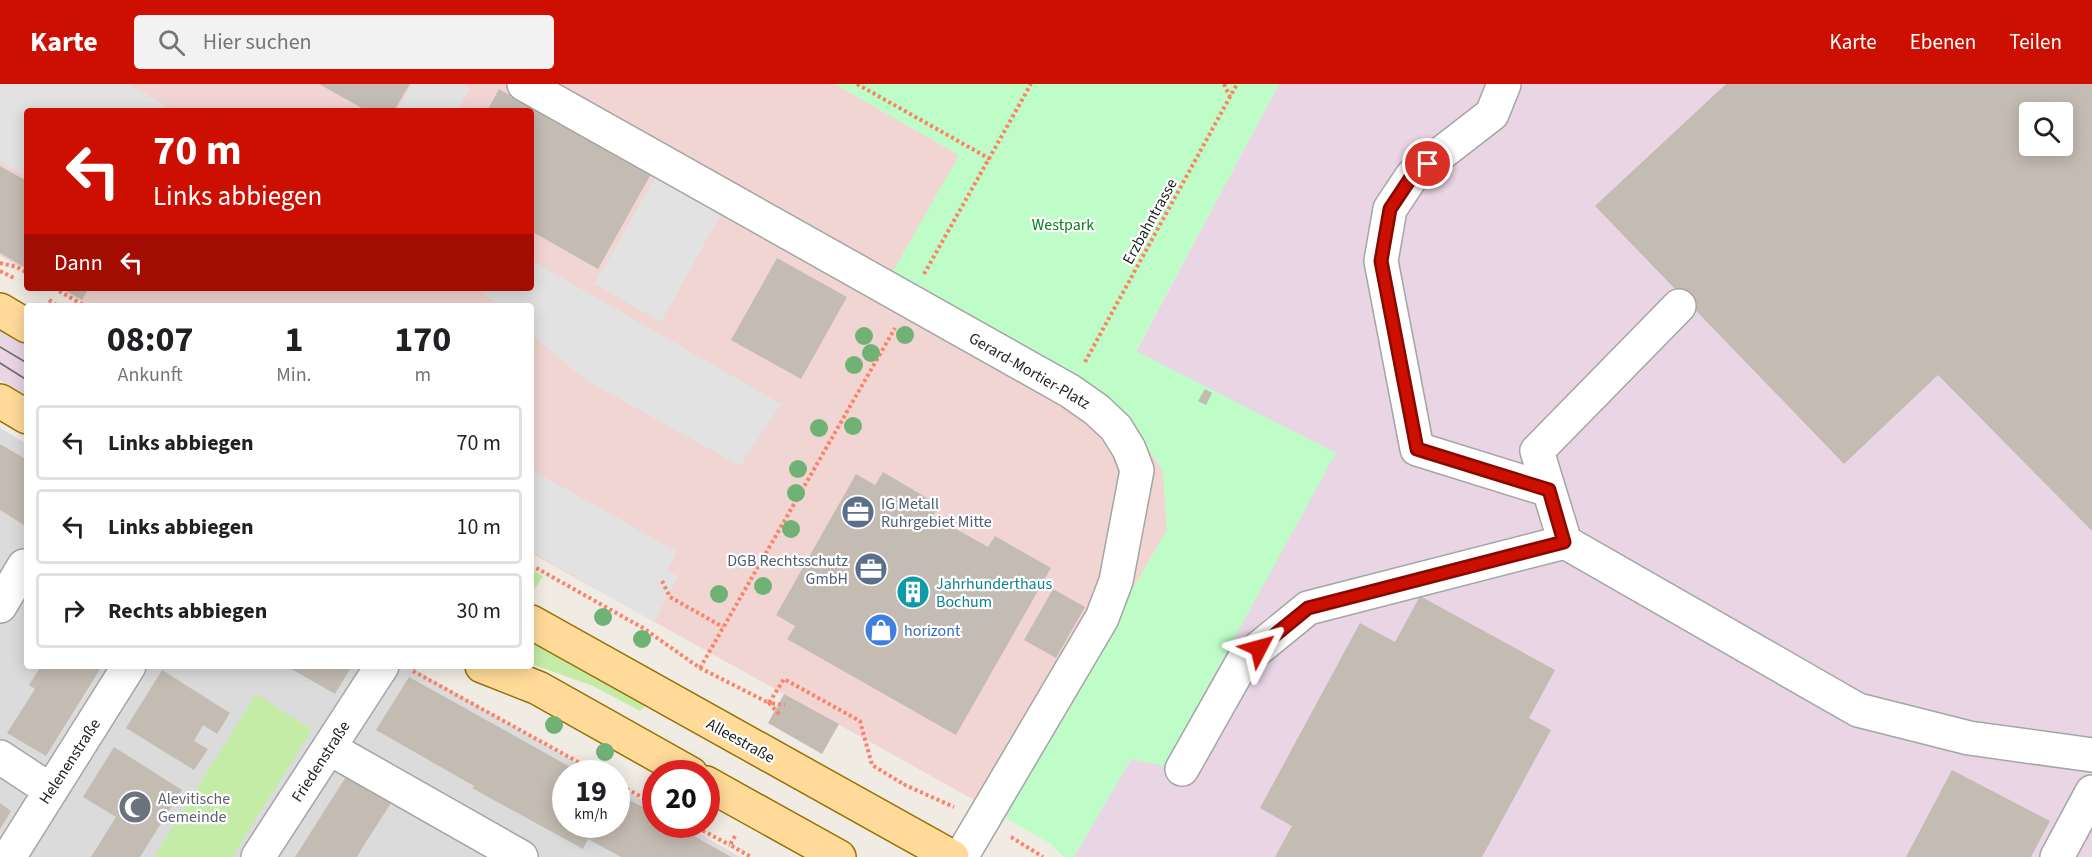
<!DOCTYPE html>
<html lang="de">
<head>
<meta charset="utf-8">
<style>
  body { margin:0; font-family:"Source Sans 3",sans-serif; background:#f2f2f2; color:#202124; height:100vh; display:flex; flex-direction:column; font-size:22px; white-space:nowrap }
  * { box-sizing:border-box; margin:0 }
  p { font-size:20px; color:#757577 }
  .icon { flex:none; width:33px; height:33px; fill:none; stroke:currentColor; stroke-width:2; stroke-linecap:round; stroke-linejoin:round }
  .map { position:relative; flex:1; overflow:hidden }
  .panel { position:absolute; left:24px; top:219px; width:510px; height:366px; display:flex; flex-direction:column; background:#fff; border-radius:6px; box-shadow:0 3px 15px #0003 }
  .panel>* { flex:none }
  .hud { position:absolute; left:24px; top:24px; width:510px; height:183px; border-radius:6px; box-shadow:0 3px 15px #0003; background:#cc0f00; color:#fff; overflow:hidden }
  .buttons { position:absolute; left:2019px; top:18px; display:grid; gap:12px }
  .buttons a { display:grid; place-items:center; width:54px; height:54px; border-radius:6px; background:#fff; box-shadow:0 3px 15px #0003; font-size:30px }
  .speed { position:absolute; left:552px; top:676px; display:flex; gap:12px; font-size:30px; font-weight:700; text-align:center }
  .speed>* { display:grid; place-content:center; width:78px; height:78px; border-radius:50%; background:#fff; box-shadow:0 3px 15px #0003; line-height:1 }
  .speed small { font-size:15px; font-weight:400 }
  .speed .limit { border:9px solid #d22; background:#fff; color:#111 }
  .pin { position:absolute; display:grid; place-items:center; width:51px; height:51px; color:#fff; margin:-26px; border:3px solid #fff; border-radius:50%; box-shadow:0 2px 6px #0007 }
  .me { position:absolute; width:66px; margin:-33px; rotate:51deg; stroke-linejoin:round; filter:drop-shadow(0 0 4px #0008) }
  .turn { display:flex; align-items:center; gap:21px; height:126px; padding:0 30px; font-size:27px }
  .turn .icon { width:78px; height:78px; stroke-width:2.5 }
  .turn b { display:block; font-size:42px; line-height:51px }
  .then { display:flex; align-items:center; height:57px; padding:0 30px; background:#0003; gap:12px; font-size:22px }
  .eta { display:flex; justify-content:space-evenly; align-items:center; height:102px; text-align:center }
  .eta b { font-size:36px; font-weight:700; line-height:42px }
  ul { padding:0; list-style:none }
  li { display:flex; align-items:center; gap:18px; height:75px; margin:0 12px 9px; padding:0 18px; border:3px solid #e0e0e0; border-radius:6px }
  li div { flex:1 }
  li b { display:block; font-size:22px }
  li em { font-style:normal }
  header { display:flex; align-items:center; gap:36px; box-sizing:border-box; height:84px; padding:0 30px; background:#cc0f00; color:#fff }
  header strong { font-size:28px }
  nav { display:flex; gap:33px; margin-inline-start:auto; font-size:21px }
  .search { width:420px; height:54px; background:#f2f2f2; display:flex; align-items:center; gap:15px; box-sizing:border-box; padding:0 21px; border-radius:6px; color:#757577; font-size:22px }
  .map>svg:first-child { display:block }
  .residential { fill:#dcdbdb }
  .commercial { fill:#f1d5d2 }
  .industrial { fill:#e9d5e4; fill-rule:evenodd }
  .grass { fill:#c4eca7 }
  .park { fill:#befcc8 }
  .parking { fill:#e2e2e2 }
  .building { fill:#c4bcb3; fill-rule:evenodd }
  .lines { fill:none; stroke-linecap:round; stroke-linejoin:round }
  .minor-casing { stroke:#a5a5a5; stroke-width:36 }
  .major-casing { stroke:#987100; stroke-width:36 }
  .path { stroke:#ff8065; stroke-width:4; stroke-dasharray:3 3; stroke-linecap:butt }
  .minor { stroke:#fff; stroke-width:33 }
  .major { stroke:#ffda99; stroke-width:33 }
  .tram { stroke:#6c6c6c; stroke-width:1.5 }
  .tree { fill:#70b275 }
  .route-casing { stroke:#850a00; stroke-width:15 }
  .route { stroke:#cc0f00; stroke-width:10 }
  .labels { text-anchor:middle; stroke-width:4.5; stroke-linejoin:round; paint-order:stroke }
  .street-label { font-size:16px; fill:#1e1e1e; stroke:#fff }
  .park-label { font-size:16px; fill:#07821a; stroke:#fff }
  .service-label { font-size:16px; fill:#4e5e75; stroke:#fff; text-anchor:start }
  .culture-label { font-size:16px; fill:#0d838f; stroke:#fff; text-anchor:start }
  .shop-label { font-size:16px; fill:#366cbe; stroke:#fff; text-anchor:start }
  .worship-label { font-size:16px; fill:#5b616d; stroke:#fff; text-anchor:start }
</style>
</head>
<body>
<header>
<strong>Karte</strong>
<div class="search"><svg class="icon" aria-label="search" viewBox="0 0 24 24"><circle cx="10" cy="10" r="6"/><path d="M15 15l6 6"/></svg>Hier suchen</div>
<nav><a>Karte</a><a>Ebenen</a><a>Teilen</a></nav>
</header>
<div class="map">
<svg width="2092" height="773" viewBox="0 0 2092 773">
  <rect width="100%" height="100%" fill="#f0ece4"/>
  <path class="residential" d="M0 344 27 360V582H409L596 690H566V741H616L617 702 655 724 656 741H685L740 773H0Z"/>
  <path class="commercial" d="M0 0H835L959 71 1105 314 1139 350 1163 387 1167 446 1001 731 531 469V222H90L58 204H531V27H27V187L0 172Z"/>
  <path class="industrial" d="M1279 0H2092V773H1074L1131 675 1335 369 1136 268ZM2030 28H2062V62H2030Z
    M0 247 27 263V312L0 296Z"/>
  <path class="grass" d="M531 485 543 492 535 505 531 503Z
    M531 557 645 622 640 627 593 602 531 580Z
    M256 610 312 646 232 773H154Z"/>
  <path class="park" d="M835 0H1279L1136 267 1336 369 1164 682 1131 675 1074 773H1064L1051 760 1001 731 1167 446 1163 387 1139 350 1105 314 892 189 959 71Z"/>
  <path class="parking" d="M0 0H128L165 21 161 27H27V93L0 77Z
    M412 0H462L470 4 457 27H397Z
    M655 93 721 130 661 238 595 200Z
    M531 176 781 320 740 382 584 295 531 250V222H498L477 204H531Z
    M531 385 677 468 667 486 678 493 654 538 531 467Z"/>
  <path class="building" d="M319 0H410L394 27H367Z
    M1726 0H2092V447L1938 291 1844 380 1595 122ZM2030 28H2062V62H2030Z
    M499 5 651 90 598 185 531 147V27H487Z
    M0 82 27 97V185L0 169Z
    M777 174 847 213 801 295 731 256Z
    M61 204H89L82 216Z
    M1205 305 1212 309 1206 321 1198 317Z
    M0 360 27 376V443L0 426Z
    M883 388 939 421 933 432 988 463 995 452 1051 484 956 651 787 555 795 542 776 531 856 390 875 401Z
    M1053 505 1085 523 1056 574 1024 556Z
    M1420 512 1555 586 1529 634 1551 646 1482 773H1275L1292 742 1260 724 1360 539 1395 558Z
    M41 582H102L46 672 7 649 35 605 29 601Z
    M286 582H352L335 610Z
    M162 586 230 629 217 650 203 641 194 657 208 665 194 686 126 644Z
    M409 593 583 690H566V741H616V709L656 730V741H675L731 773H621L588 755 583 765 472 704 474 702 376 646Z
    M784 610 839 640 822 670 768 639Z
    M114 663 182 706 140 773H91L116 733 83 713Z
    M1952 686 2050 737 2031 773H1906Z
    M349 688 393 716 364 761 357 773H295Z
    M0 719 11 727 0 745Z"/>
  <g class="lines">
    <g class="minor-casing">
      <path id="minor" d="M524 0 1070 307 1097 326 1116 344 1129 365 1137 386 1116 497 1102 534 961 773
        M1504 0 1492 30 1412 92 1390 125 1381 177 1417 365 1549 406
        M1679 222 1537 367 1565 458 1858 626 1969 654 2092 671
        M0 522 24 482
        M329 664 521 773
        M0 673 50 706
        M1182 685 1243 577 1308 524 1565 458
        M9 773 129 582
        M258 773 382 582
        M2057 773 2092 708"/>
    </g>
    <g class="major-casing">
      <path id="major" d="M0 226 27 242
        M0 317 27 333
        M531 538 952 773
        M482 582 538 604 691 690
        M706 699 839 773"/>
    </g>
    <path class="path" d="M857 0 990 75
      M1224 0 1230 13
      M0 179 17 183 27 189
      M0 187 16 195
      M924 190 1031 0
      M54 204 85 222
      M49 216 58 222
      M1085 278 1237 0
      M531 481 643 544 700 584 769 619 784 595 860 637 872 681 905 701
      M662 497 670 513 723 543
      M700 584 895 244
      M413 587 600 690
      M779 630 769 619 785 621
      M616 699 656 721
      M904 702 905 701 954 723
      M692 741 730 761
      M735 752 730 761 751 773
      M1011 753 1043 773"/>
    <use href="#minor" class="minor"/>
    <use href="#major" class="major"/>
    <path class="tram" d="M0 263 27 279
      M0 279 27 296"/>
  </g>
  <g class="tree">
    <circle cx="905" cy="251" r="9"/>
    <circle cx="864" cy="252" r="9"/>
    <circle cx="871" cy="269" r="9"/>
    <circle cx="854" cy="281" r="9"/>
    <circle cx="853" cy="342" r="9"/>
    <circle cx="819" cy="344" r="9"/>
    <circle cx="798" cy="385" r="9"/>
    <circle cx="796" cy="409" r="9"/>
    <circle cx="791" cy="445" r="9"/>
    <circle cx="763" cy="502" r="9"/>
    <circle cx="719" cy="510" r="9"/>
    <circle cx="603" cy="533" r="9"/>
    <circle cx="642" cy="555" r="9"/>
    <circle cx="554" cy="641" r="9"/>
    <circle cx="605" cy="668" r="9"/>
  </g>
  <g class="lines">
    <g class="route-casing">
      <path id="route" d="M1259 564 1308 524 1564 458 1549 406 1417 365 1381 177 1390 125 1412 92 1428 80"/>
    </g>
    <use href="#route" class="route"/>
  </g>
  <defs>
    <g id="office-disc" transform="scale(1.725)"><circle r="9.5" fill="#5c6f8a" stroke="#fff"/><path d="M-6-3h4V-5.5h4V-3h4V5H-6ZM-1-4.5V-3h2v-1.5ZM-6 0V1H6V0Z" fill="#fff"/></g>
    <g id="building-disc" transform="scale(1.725)"><circle r="9.5" fill="#0f9aa8" stroke="#fff"/><path d="M-4-6H4V6H1V3H-1V6H-4ZM-2.5-4.3h1.7v1.8h-1.7ZM.8-4.3h1.7v1.8H.8ZM-2.5-1h1.7V.8h-1.7ZM.8-1h1.7V.8H.8Z" fill="#fff"/></g>
    <g id="shop-disc" transform="scale(1.725)"><circle r="9.5" fill="#3f7fe0" stroke="#fff"/><path d="M-5-2.5h2.3a2.7 3.5 0 0 1 5.4 0H5L5.5 6h-11ZM-1.5-2.5h3a1.5 2.3 0 0 0-3 0Z" fill="#fff"/></g>
    <g id="mosque-disc" transform="scale(1.725)"><circle r="9.5" fill="#6b7280" stroke="#fff"/><path d="M3.5-4.9A6 6 0 1 0 3.5 4.9A5 5 0 1 1 3.5-4.9Z" fill="#fff"/></g>
  </defs>
  <g fill-rule="evenodd">
    <use href="#office-disc" x="858" y="428"/>
    <use href="#office-disc" x="871" y="485"/>
    <use href="#building-disc" x="913" y="508"/>
    <use href="#shop-disc" x="881" y="546"/>
    <use href="#mosque-disc" x="135" y="723"/>
  </g>
  <g class="labels">
    <g class="street-label">
      <text transform="translate(1149 137) rotate(-61)" y="6">Erzbahntrasse</text>
      <text transform="translate(1030 286) rotate(30)" y="6">Gerard-Mortier-Platz</text>
      <text transform="translate(741 656) rotate(29)" y="6">Alleestraße</text>
      <text transform="translate(69 677) rotate(-57)" y="6">Helenenstraße</text>
      <text transform="translate(320 677) rotate(-57)" y="6">Friedenstraße</text>
    </g>
    <g class="park-label">
      <text x="1063" y="146">Westpark</text>
    </g>
    <g class="service-label">
      <text x="881" y="425">IG Metall<tspan x="881" dy="18">Ruhrgebiet Mitte</tspan></text>
      <text x="848" y="482" text-anchor="end">DGB Rechtsschutz<tspan x="848" dy="18">GmbH</tspan></text>
    </g>
    <g class="culture-label">
      <text x="936" y="505">Jahrhunderthaus<tspan x="936" dy="18">Bochum</tspan></text>
    </g>
    <g class="shop-label">
      <text x="904" y="552">horizont</text>
    </g>
    <g class="worship-label">
      <text x="158" y="720">Alevitische<tspan x="158" dy="18">Gemeinde</tspan></text>
    </g>
  </g>
</svg>
<div class="buttons">
<a><svg class="icon" aria-label="search" viewBox="0 0 24 24"><circle cx="10" cy="10" r="6"/><path d="M15 15l6 6"/></svg></a>
</div>
<div class="speed"><div>19<small>km/h</small></div><div class="limit">20</div></div>
<div class="pin" style="left:1428px;top:80px;background:#d93025"><svg class="icon" aria-label="arrive" viewBox="0 0 24 24"><path d="M6 21V4h12l-3 4 3 4H6"/></svg></div>
<svg class="me" style="left:1259px;top:564px" viewBox="-20 -20 40 40"><path d="M0-17L14 15 0 8-14 15z" fill="#cc0f00" stroke="#fff" stroke-width="4"/></svg>
<div class="hud">
<div class="turn"><svg class="icon" aria-label="left" viewBox="0 0 24 24"><path d="M17 20v-9H6M10 6l-5 5 5 5"/></svg><div><b>70 m</b>Links abbiegen</div></div>
<div class="then">Dann<svg class="icon" aria-label="left" viewBox="0 0 24 24"><path d="M17 20v-9H6M10 6l-5 5 5 5"/></svg></div>
</div>
<section class="panel">
<div class="eta">
<div><b>08:07</b><p>Ankunft</p></div>
<div><b>1</b><p>Min.</p></div>
<div><b>170</b><p>m</p></div>
</div>
<ul>
<li><svg class="icon" aria-label="left" viewBox="0 0 24 24"><path d="M17 20v-9H6M10 6l-5 5 5 5"/></svg><div><b>Links abbiegen</b></div><em>70 m</em></li>
<li><svg class="icon" aria-label="left" viewBox="0 0 24 24"><path d="M17 20v-9H6M10 6l-5 5 5 5"/></svg><div><b>Links abbiegen</b></div><em>10 m</em></li>
<li><svg class="icon" aria-label="right" viewBox="0 0 24 24"><path d="M7 20v-9h11M14 6l5 5-5 5"/></svg><div><b>Rechts abbiegen</b></div><em>30 m</em></li>
</ul>
</section>
</div>
</body>
</html>
